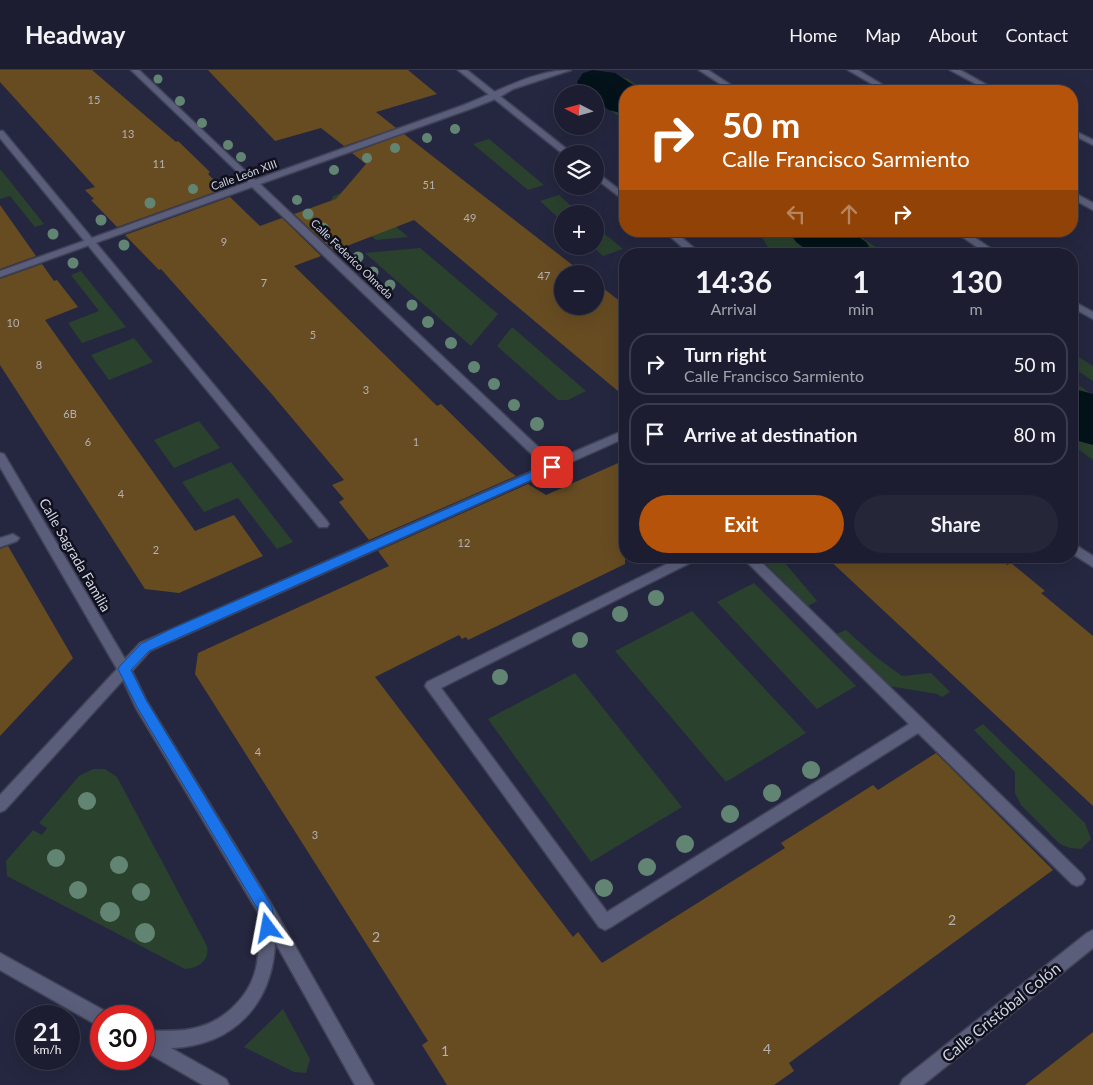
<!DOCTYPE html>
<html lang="en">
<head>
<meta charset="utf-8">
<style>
  body { margin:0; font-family:Lato,sans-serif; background:#252638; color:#f1f3f6; height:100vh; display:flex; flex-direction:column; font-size:19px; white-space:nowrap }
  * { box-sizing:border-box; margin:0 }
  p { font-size:16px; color:#a0a2ab }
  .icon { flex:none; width:28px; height:28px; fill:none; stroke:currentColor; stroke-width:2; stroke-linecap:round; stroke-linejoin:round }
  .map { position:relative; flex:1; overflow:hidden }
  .side { position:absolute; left:619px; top:178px; width:459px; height:315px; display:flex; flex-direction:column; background:#1c1d30; border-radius:20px; box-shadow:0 5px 20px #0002,0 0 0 1px #3a3b4c }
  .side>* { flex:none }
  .banner { position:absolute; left:619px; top:15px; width:459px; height:152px; border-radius:20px; box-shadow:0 5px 20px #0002,0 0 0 1px #3a3b4c; background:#b45309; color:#fff; overflow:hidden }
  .needle { width:32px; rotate:276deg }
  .controls { position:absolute; left:554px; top:15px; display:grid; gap:10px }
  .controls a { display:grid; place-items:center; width:50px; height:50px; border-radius:50%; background:#1c1d30; box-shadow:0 5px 20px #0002,0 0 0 1px #3a3b4c; font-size:25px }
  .speed { position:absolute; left:15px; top:935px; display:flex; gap:10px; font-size:25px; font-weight:700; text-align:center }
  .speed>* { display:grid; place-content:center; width:65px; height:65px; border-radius:50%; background:#1c1d30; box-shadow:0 5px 20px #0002,0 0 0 1px #3a3b4c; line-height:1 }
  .speed small { font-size:12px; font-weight:400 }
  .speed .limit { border:8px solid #d22; background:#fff; color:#111 }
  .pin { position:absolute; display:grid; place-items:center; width:42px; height:42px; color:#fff; margin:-21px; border-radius:10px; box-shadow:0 2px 8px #0006 }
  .me { position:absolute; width:55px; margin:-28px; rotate:347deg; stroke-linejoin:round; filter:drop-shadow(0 0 4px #0008) }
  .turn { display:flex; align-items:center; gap:18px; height:105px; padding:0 20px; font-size:22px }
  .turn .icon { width:65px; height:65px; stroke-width:2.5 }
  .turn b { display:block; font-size:35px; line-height:42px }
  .lanes { display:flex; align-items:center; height:48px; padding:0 20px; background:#0003; justify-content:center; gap:25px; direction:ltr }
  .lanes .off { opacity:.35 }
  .eta { display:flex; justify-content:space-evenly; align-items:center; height:85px; text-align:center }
  .eta b { font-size:30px; font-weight:700; line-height:35px }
  .action { display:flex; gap:10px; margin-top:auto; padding:10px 20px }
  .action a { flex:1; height:58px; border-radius:30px; background:#b45309; color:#fff; font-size:20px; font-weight:700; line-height:58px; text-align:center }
  .action a+a { background:#252638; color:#f1f3f6 }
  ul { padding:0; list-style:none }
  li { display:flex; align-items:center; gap:15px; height:62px; margin:0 10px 8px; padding:0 10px; border:2px solid #3a3b4c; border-radius:20px }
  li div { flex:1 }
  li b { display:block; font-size:19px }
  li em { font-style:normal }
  header { display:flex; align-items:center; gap:30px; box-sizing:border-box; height:70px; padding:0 25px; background:#1c1d30; border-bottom:1px solid #3a3b4c }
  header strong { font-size:24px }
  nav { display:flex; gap:28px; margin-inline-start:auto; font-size:18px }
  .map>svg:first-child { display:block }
  .green { fill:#2a412e }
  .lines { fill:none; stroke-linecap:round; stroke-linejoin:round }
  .river { fill:#031319; fill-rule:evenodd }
  .building { fill:#674c22 }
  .service-casing { stroke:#404257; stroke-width:3 }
  .pedestrian-casing { stroke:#404257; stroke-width:3 }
  .minor-casing { stroke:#404257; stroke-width:3 }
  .tertiary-casing { stroke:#404257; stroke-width:3 }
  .service { fill:#5a5e7a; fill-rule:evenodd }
  .pedestrian { fill:#5a5e7a; fill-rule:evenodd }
  .minor { fill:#5a5e7a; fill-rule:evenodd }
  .tertiary { fill:#5a5e7a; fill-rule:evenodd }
  .tree { fill:#628573 }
  .route { fill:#1a73e8; stroke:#114b97 }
  .labels { text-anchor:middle; stroke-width:5; stroke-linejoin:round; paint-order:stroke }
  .number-label { font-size:11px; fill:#b5b0b2 }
  .far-street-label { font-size:11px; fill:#cfd2e2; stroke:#10111d }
  .street-label { font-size:14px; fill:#cfd2e2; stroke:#10111d }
  .near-number-label { font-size:14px; fill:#b5b0b2 }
  .near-street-label { font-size:16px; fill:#cfd2e2; stroke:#10111d }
</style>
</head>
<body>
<header>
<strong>Headway</strong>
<nav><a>Home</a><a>Map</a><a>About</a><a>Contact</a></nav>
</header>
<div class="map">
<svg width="1093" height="1015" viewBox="0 0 1093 1015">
  <rect width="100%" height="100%" fill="#252740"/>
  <path class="green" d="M614 5 628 9 645 21H625V51L595 29V24H588L577 16Z
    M489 69 544 115 528 120 473 74Z
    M0 100H1L44 154 35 157 10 126 0 129Z
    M352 119 408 167 376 170 331 131 333 126Z
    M559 125 580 144H562V151L540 131Z
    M595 156 623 179 603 186 592 176H595Z
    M758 161H852L886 184H772Z
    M420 178 498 244 471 276 365 183Z
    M81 201 126 257 82 273 68 253 99 241 71 205Z
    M512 257 586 321 568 330H558L497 276Z
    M134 268 153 292 109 310 91 285Z
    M1071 282 1093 296V311L1071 296Z
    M1071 310 1093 325V390L1071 374Z
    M199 351 220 378 174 398 154 370Z
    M231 392 293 472 277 479 238 428 204 442 182 412Z
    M763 486H779L817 531 808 536 762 490Z
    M754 513 856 616 817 639 717 532Z
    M692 541 806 663 726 712 615 581Z
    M846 560 876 587 902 606 931 603 950 622 942 627 937 624 889 616 836 564Z
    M575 603 682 737 591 792 488 649Z
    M983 654 1085 753 1091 769 1081 779 1070 778 1060 774 1021 735 1015 723V702L974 660Z
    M93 699H105L117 707 207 876C210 891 198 898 185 899L7 806 6 791 33 760 42 765 47 758 39 753 79 706Z
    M283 939 310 989 306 1003 294 1002 244 977Z"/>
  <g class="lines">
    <path class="river" d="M593 0 615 3 641 20 625 21V44L609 40 595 30V24C585 24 582 20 577 12L583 3Z
      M789 161H850L866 172 874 184H812L796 172Z
      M1071 318 1093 324V375L1071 369Z"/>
  </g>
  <path class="building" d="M0 0H92L176 72 178 71 210 102 208 104 223 119 117 157 91 130 94 129 85 120 95 117 0 12Z
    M208 0H408L437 24 376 42 396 58 344 76 321 58 275 71Z
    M404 64 584 204H562V236H595V212L625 235V327L414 150 334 181 294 144 336 129 366 94 352 83Z
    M230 127 260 156 282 148 321 186 294 196 437 336 441 334 509 401 516 406 369 470 339 432 344 429 332 415 344 410 270 322 161 199 159 200 125 165Z
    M0 135 36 186 0 199Z
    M42 194 54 211 57 210 78 237 45 250 195 461 234 445 263 486 179 523 145 519 0 295V209Z
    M625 390V494L468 570 466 567 462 569 459 565 375 607 573 867 578 862 602 893 785 778 781 773 873 715 878 720 936 683 1053 800 789 993 794 1001 774 1015H447L422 975 428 971 195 604 198 583 389 496 378 481 528 414 546 425Z
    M8 476 73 588 0 666V479Z
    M825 486H996L1007 495 1011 493 1045 521 1041 523 1093 566V736Z
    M1093 962V1015H1025Z"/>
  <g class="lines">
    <g class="service-casing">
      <path id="service" d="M848 0H858L893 21H884Z
        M950 0H960L998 21H989Z
        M1071 59 1093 70V75L1071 64Z
        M0 61H3L327 451 329 454 327 457H319L0 68Z
        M1071 121 1093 133V140L1071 128Z"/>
    </g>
    <g class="pedestrian-casing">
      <path id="pedestrian" d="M13 464 19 468 17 471 0 477V468Z
        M683 486H700L698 489 441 618 607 842 909 654 741 486H755L1082 804 1085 809 1082 814 1077 816 1072 814 918 663 611 857 605 860 599 857 425 616 427 612Z"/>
    </g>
    <g class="minor-casing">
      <path id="minor" d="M131 0H139L255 110 464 35C498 22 533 0 571 0L513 19 498 28 470 39 260 114 553 391 625 360V368L150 581 132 601 146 630 273 837 374 1015H355L275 872C273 934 233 976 171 978L226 1009 229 1015H203L144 981V961C159 960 175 962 190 959 206 956 219 950 231 939 262 911 259 882 259 844L136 638 123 610 5 740 0 742V725L117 599 0 397V383L4 384 125 589 140 573 544 396 252 117 0 207V201L248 112Z
        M1093 860V878L923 1015H900L903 1009 1087 863Z
        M0 883 107 942 109 946H101V956L95 954 0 900Z"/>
    </g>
    <g class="tertiary-casing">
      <path id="tertiary" d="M458 0H467L573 84H563Z
        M699 0H708L740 21H731Z
        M595 101 625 124V131L595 108Z
        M664 161H674L701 184H690Z
        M954 161H965L999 184H987Z
        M1071 230 1093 242V249L1071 237Z
        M1071 472 1093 486V497L1071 483Z"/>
    </g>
    <use href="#service" class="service"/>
    <use href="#pedestrian" class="pedestrian"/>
    <use href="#minor" class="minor"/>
    <use href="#tertiary" class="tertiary"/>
  </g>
  <g class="tree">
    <circle cx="158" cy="9" r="4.5"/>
    <circle cx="180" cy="31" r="5"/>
    <circle cx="202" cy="53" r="5"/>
    <circle cx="455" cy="59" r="5"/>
    <circle cx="427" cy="68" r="5"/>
    <circle cx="228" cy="75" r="5"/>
    <circle cx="395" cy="78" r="5"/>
    <circle cx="241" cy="87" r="5"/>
    <circle cx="367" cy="88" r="5"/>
    <circle cx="334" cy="100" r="5"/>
    <circle cx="193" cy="119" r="5"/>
    <circle cx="297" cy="130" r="5"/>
    <circle cx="150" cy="133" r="5.5"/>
    <circle cx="308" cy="144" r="5.5"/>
    <circle cx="101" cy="150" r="5.5"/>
    <circle cx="323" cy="158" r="5.5"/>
    <circle cx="53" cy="164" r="5.5"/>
    <circle cx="124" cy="175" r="5.5"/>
    <circle cx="358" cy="187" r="5.5"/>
    <circle cx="73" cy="193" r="5.5"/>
    <circle cx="373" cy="202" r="5.5"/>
    <circle cx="390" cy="215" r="5.5"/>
    <circle cx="412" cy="235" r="5.5"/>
    <circle cx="428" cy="252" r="6"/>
    <circle cx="451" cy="273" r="6"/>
    <circle cx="474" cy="297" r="6"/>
    <circle cx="494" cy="314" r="6"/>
    <circle cx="514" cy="335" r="6"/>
    <circle cx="537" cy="354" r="7"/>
    <circle cx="656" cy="528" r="8"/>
    <circle cx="620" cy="544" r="8"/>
    <circle cx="580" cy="570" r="8"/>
    <circle cx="500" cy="607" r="8"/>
    <circle cx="811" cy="700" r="9"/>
    <circle cx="772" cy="723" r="9"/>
    <circle cx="87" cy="731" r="9"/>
    <circle cx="730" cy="744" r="9"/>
    <circle cx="685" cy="774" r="9"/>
    <circle cx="56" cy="788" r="9"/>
    <circle cx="119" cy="795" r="9"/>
    <circle cx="647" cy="797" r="9"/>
    <circle cx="604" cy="818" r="9"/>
    <circle cx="78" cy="820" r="9"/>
    <circle cx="141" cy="822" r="9"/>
    <circle cx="110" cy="842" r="10"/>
    <circle cx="145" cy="863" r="10"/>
  </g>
  <path class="route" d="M552 393 556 394 557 397 556 399 149 581 131 600 146 630 272 837 275 858 273 863 268 865 263 863 260 843 137 637 118 599 120 596 141 574 169 560Z"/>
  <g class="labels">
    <g class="number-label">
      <text x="94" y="34">15</text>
      <text x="128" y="68">13</text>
      <text x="159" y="98">11</text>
      <text x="429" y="119">51</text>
      <text x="470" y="152">49</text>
      <text x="224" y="176">9</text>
      <text x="544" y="210">47</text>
      <text x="264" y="217">7</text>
      <text x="13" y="257">10</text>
      <text x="313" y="269">5</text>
      <text x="39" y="299">8</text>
      <text x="366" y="324">3</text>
      <text x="70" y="348">6B</text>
      <text x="88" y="376">6</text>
      <text x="416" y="376">1</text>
      <text x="121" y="428">4</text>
      <text x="464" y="477">12</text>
      <text x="156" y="484">2</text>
      <text x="258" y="686">4</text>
      <text x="315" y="769">3</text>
    </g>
    <g class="far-street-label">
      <text transform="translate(244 105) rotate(-20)" y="4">Calle León XIII</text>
      <text transform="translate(352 189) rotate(44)" y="4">Calle Federico Olmeda</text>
    </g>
    <g class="street-label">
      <text transform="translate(75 485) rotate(60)" y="5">Calle Sagrada Familia</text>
    </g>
    <g class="near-number-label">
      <text x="952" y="855">2</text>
      <text x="376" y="872">2</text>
      <text x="767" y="984">4</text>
      <text x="445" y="986">1</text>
    </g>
    <g class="near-street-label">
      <text transform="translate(1001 942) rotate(-39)" y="6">Calle Cristóbal Colón</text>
    </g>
  </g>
</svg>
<div class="controls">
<a><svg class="needle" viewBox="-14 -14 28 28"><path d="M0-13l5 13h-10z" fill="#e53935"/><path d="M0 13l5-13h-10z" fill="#a0a2ab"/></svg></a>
<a><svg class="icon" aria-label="layers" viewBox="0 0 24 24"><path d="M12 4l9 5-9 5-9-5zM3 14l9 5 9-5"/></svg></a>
<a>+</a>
<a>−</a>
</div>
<div class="speed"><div>21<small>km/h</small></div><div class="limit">30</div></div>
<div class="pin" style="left:552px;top:397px;background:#d93025"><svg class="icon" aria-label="arrive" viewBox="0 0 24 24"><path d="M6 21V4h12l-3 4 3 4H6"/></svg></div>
<svg class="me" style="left:268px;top:858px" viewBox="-20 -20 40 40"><path d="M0-17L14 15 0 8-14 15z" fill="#1a73e8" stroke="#fff" stroke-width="4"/></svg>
<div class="banner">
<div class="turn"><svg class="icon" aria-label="right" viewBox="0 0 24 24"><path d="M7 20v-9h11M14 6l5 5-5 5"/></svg><div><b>50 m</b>Calle Francisco Sarmiento</div></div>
<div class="lanes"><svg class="icon off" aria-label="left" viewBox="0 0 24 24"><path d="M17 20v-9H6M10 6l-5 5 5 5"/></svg><svg class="icon off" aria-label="ahead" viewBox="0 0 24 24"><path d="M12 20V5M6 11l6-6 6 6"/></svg><svg class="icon" aria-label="right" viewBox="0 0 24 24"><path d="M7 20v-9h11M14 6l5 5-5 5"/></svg></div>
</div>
<section class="side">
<div class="eta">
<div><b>14:36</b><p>Arrival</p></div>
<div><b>1</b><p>min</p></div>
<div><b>130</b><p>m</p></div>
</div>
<ul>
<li><svg class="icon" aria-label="right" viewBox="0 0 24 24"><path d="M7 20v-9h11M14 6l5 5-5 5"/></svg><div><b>Turn right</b><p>Calle Francisco Sarmiento</p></div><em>50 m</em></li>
<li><svg class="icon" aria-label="arrive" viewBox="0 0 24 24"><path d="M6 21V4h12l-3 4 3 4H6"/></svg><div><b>Arrive at destination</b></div><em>80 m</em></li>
</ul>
<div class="action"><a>Exit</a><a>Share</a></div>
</section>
</div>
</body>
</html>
